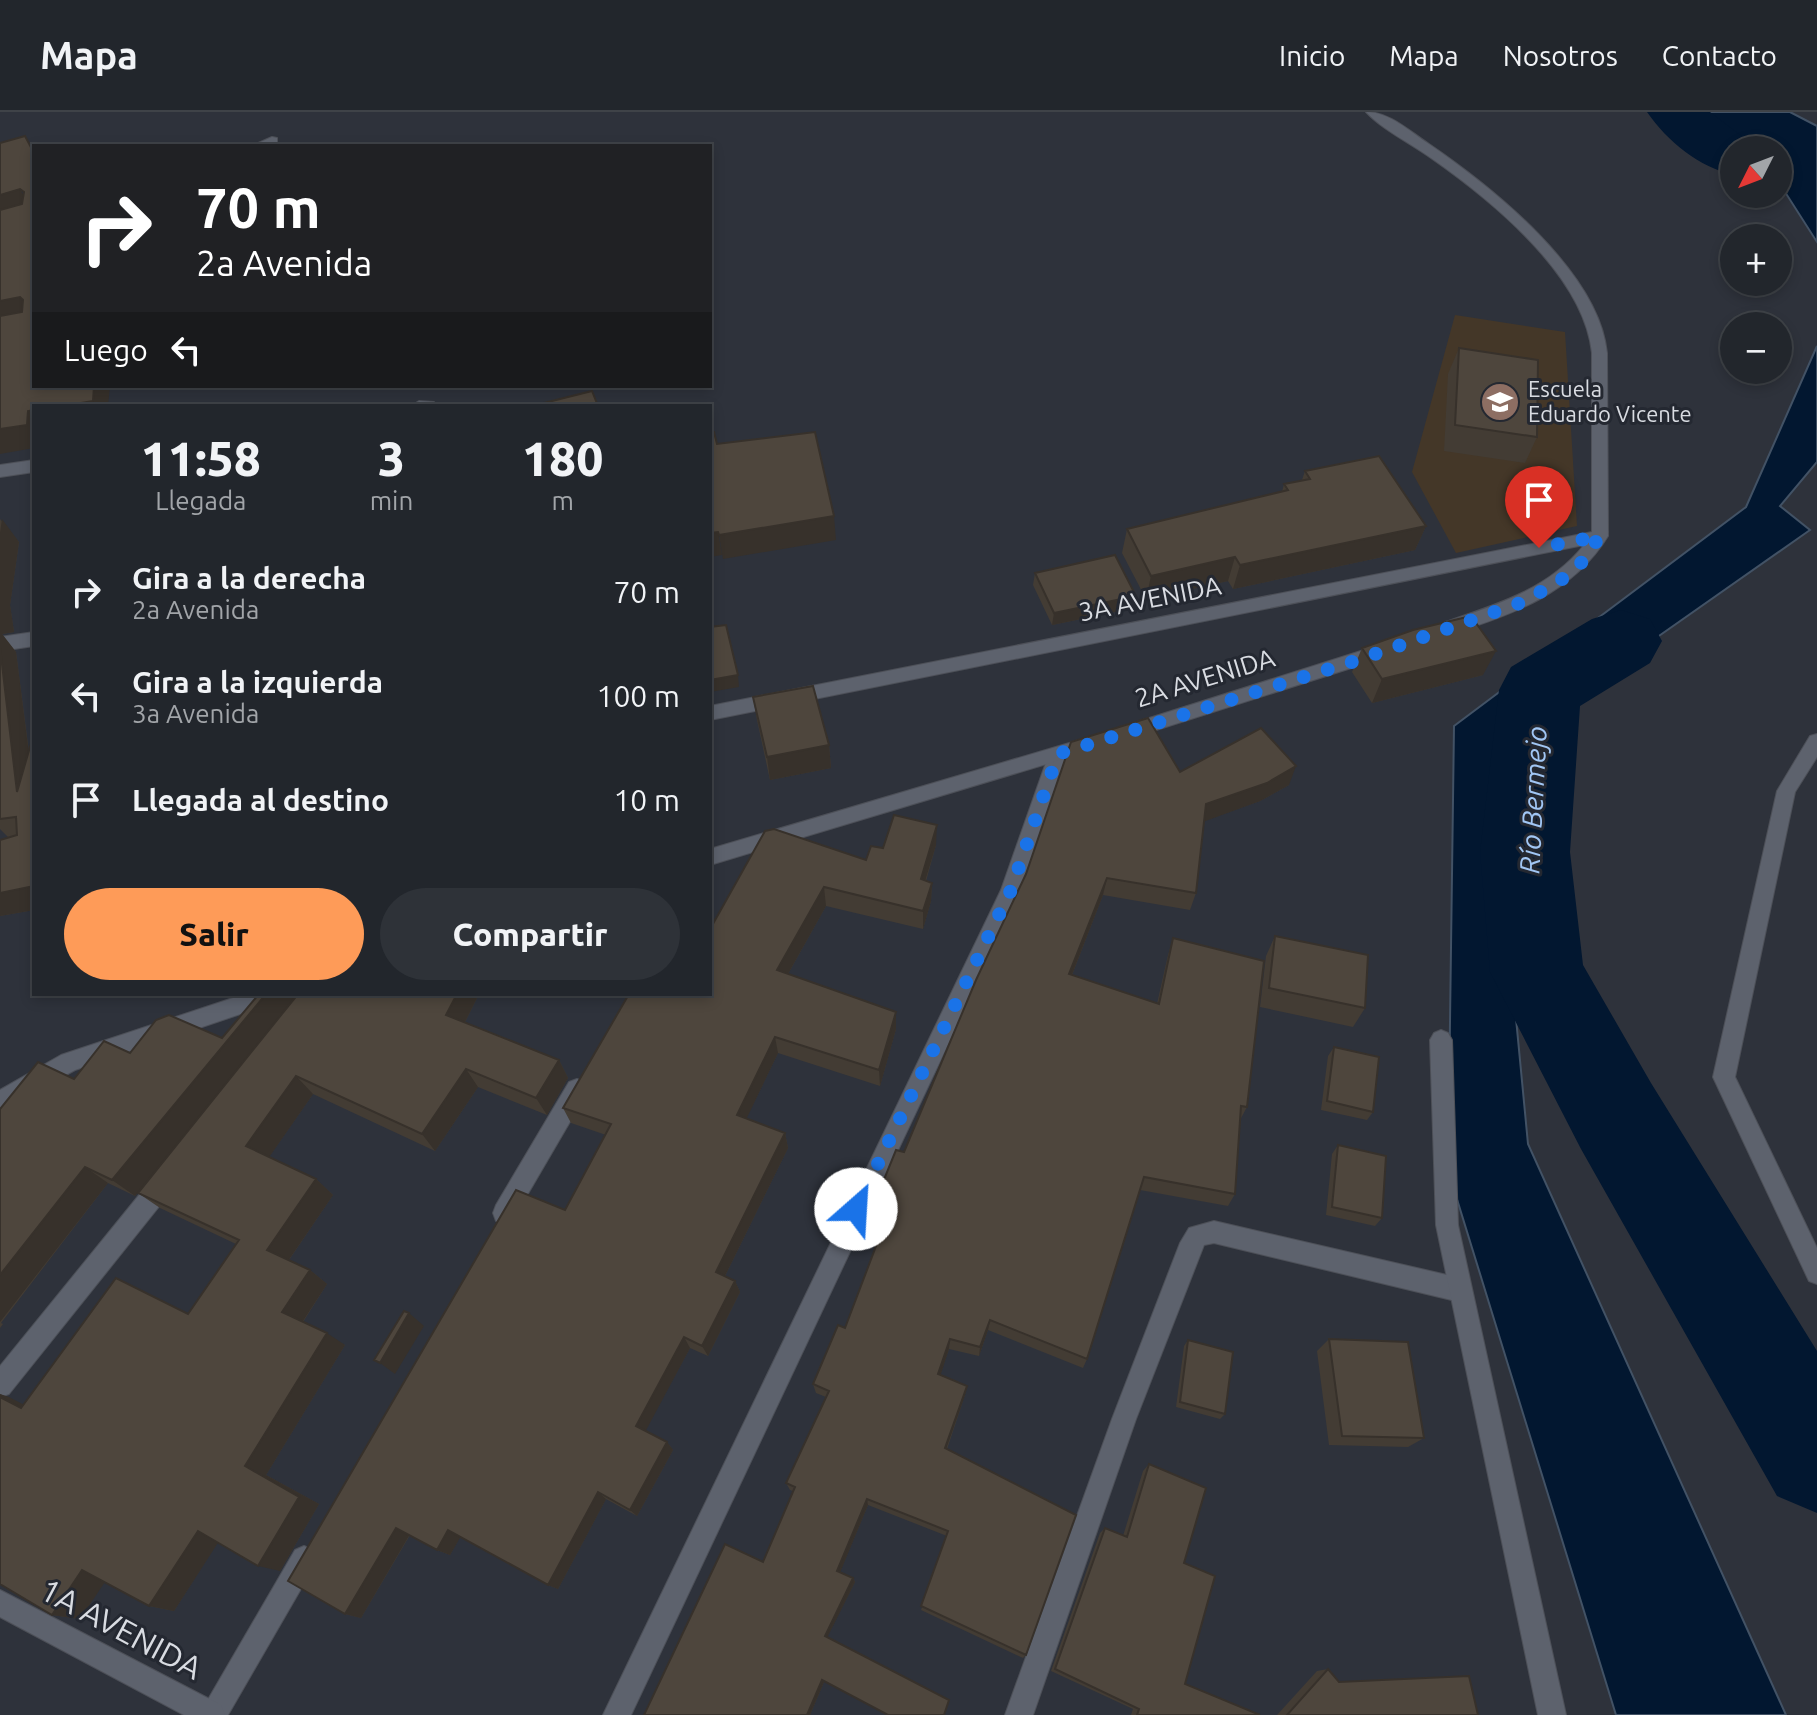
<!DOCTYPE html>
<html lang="es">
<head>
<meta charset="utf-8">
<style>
  body { margin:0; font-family:Ubuntu,sans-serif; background:#2e3238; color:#f1f3f6; height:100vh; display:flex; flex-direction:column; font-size:30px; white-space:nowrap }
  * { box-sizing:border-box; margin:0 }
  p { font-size:26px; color:#a2a5a9 }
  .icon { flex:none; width:44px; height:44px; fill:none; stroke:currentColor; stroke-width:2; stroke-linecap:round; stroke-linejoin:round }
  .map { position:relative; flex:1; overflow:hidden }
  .details { position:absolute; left:32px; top:292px; width:680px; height:592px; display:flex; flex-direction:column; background:#22262c; border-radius:0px; box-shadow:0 4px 12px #0003,0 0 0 2px #3f4348 }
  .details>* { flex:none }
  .top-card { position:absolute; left:32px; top:32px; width:680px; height:244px; border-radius:0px; box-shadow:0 4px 12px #0003,0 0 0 2px #3f4348; background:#202124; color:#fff; overflow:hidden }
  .needle { width:52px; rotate:228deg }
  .fabs { position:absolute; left:1720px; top:24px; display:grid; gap:16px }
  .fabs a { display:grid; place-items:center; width:72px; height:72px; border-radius:50%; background:#22262c; box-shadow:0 4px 12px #0003,0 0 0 2px #3f4348; font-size:40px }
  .pin { position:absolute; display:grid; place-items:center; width:68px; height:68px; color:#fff; margin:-82px -34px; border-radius:50% 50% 50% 0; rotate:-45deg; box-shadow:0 0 8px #0007 }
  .pin .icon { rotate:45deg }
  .me { position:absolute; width:88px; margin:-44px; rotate:26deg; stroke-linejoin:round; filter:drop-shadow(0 0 6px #0008) }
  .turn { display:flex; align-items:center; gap:28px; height:168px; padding:0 32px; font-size:36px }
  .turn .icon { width:104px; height:104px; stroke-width:2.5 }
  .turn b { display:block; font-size:56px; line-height:68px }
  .then { display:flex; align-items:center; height:76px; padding:0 32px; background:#0003; gap:16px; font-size:30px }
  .eta { display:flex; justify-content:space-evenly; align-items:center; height:136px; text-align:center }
  .eta b { font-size:48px; font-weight:800; line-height:56px }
  .action { display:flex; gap:16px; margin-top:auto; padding:16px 32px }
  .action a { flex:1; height:92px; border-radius:48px; background:#fe9b58; color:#111; font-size:32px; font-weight:800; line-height:92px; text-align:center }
  .action a+a { background:#2e3238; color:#f1f3f6 }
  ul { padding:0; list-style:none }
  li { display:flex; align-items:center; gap:24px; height:104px; padding:0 32px }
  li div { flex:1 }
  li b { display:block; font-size:30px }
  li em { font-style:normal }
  header { display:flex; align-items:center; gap:48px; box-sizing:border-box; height:112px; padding:0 40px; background:#22262c; border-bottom:2px solid #3f4348 }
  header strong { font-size:38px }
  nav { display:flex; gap:44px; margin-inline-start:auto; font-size:28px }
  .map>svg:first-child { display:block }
  .education { fill:#443728 }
  .water { fill:#021730; stroke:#425265; stroke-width:2 }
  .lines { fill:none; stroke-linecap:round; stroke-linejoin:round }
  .river { fill:#021730; fill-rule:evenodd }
  .lane-casing { stroke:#4d5058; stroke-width:2 }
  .street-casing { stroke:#4d5058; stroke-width:2 }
  .lane { fill:#5d626d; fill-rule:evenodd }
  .street { fill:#5d626d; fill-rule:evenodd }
  .wall { fill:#433c34 }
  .shaded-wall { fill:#37312b }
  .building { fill:#4e463d; stroke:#37312b; stroke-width:2 }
  .route { stroke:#1a73e8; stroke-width:14; stroke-dasharray:0 25.2 }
  .labels { text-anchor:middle; stroke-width:6; stroke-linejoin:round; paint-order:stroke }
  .far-poi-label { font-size:22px; fill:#d9dce2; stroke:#242831; text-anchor:start }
  .street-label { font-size:26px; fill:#d9dce2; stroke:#242831 }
  .water-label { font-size:28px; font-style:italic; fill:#a1c6f4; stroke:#242831 }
  .near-street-label { font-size:32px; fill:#d9dce2; stroke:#242831 }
</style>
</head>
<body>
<header>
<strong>Mapa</strong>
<nav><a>Inicio</a><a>Mapa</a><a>Nosotros</a><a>Contacto</a></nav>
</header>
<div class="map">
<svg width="1817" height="1603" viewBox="0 0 1817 1603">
  <rect width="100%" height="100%" fill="#2e323b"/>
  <path class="education" d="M1455 203 1565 220 1577 414 1456 441 1412 360Z"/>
  <path class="water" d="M1678 0H1790L1817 14V130L1778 69V38H1751L1691 4Z
    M1817 234V350L1780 394 1810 418 1522 620 1496 697 1528 1032 1786 1603H1616L1448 1058 1454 614 1746 395Z"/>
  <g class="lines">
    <path class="river" d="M1647 0H1710L1760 38H1734V63C1699 55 1668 30 1647 0Z
      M1621 498 1650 507 1662 529 1650 551 1580 594 1570 740 1583 853 1651 971 1817 1239V1401L1777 1384 1581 1037 1490 860 1480 740 1499 578 1511 555 1592 507Z"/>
    <g class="lane-casing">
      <path id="lane" d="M419 289 434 290 437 294H411Z
        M34 348V360L0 365V353Z
        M34 520V534L0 539V525Z
        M1817 622V645L1795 680 1735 965 1817 1136V1172L1809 1169 1713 965 1777 679 1810 624Z
        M1058 635 1065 637 1067 642 1021 778 631 1603H603L1001 778 1049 642 1051 637Z
        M577 967 585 970 588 977 585 984 512 1109 504 1112 496 1109 493 1101 496 1093 569 970Z
        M165 1058 173 1061 176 1069 173 1077 9 1282 0 1285V1254L157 1061Z
        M1214 1109 1460 1166 1468 1170 1472 1178 1468 1186 1460 1190 1214 1131 1204 1133 1136 1307 1033 1603H1005L1112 1307 1180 1131 1189 1116Z
        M304 1434 313 1438 317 1447 313 1456 228 1603H199L295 1438Z"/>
    </g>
    <g class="street-casing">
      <path id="street" d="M1366 0C1390 0 1409 19 1429 32 1492 75 1599 160 1607 241L1608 424C1573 481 1512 503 1451 522L1442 515 1445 510C1496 493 1549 477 1584 433L710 608V594L1592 420V241C1584 163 1491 88 1431 46 1410 31 1383 18 1366 0Z
        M272 25 277 26V32L251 34Z
        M1383 532 1389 534 1392 539 1389 544 1128 627 1119 620 1121 615Z
        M1093 624 1100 626 1102 631 1100 636 710 753V737Z
        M245 882H283L280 888 273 891 75 958 0 999V978L61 943Z
        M1441 918 1448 921 1452 928 1458 1113 1566 1603H1538L1436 1113 1430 928 1434 921Z
        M0 1478 221 1593 225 1603H184L0 1505Z"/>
    </g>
    <use href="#lane" class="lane"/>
    <use href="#street" class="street"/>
  </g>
  <path class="wall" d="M1459 236 1537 325 1525 351 1444 339 1448 262Z
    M1305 359 1426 414 1415 438 1233 477 1228 469 1146 487 1122 441 1127 417 1282 380 1284 372 1302 368Z
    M0 407 19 430 10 493 14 520 2 522 16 540 29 640 34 621V798L0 804V728L9 726 0 717Z
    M1035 461 1134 496 1052 513 1033 473Z
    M1362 536 1483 563 1372 591 1352 560Z
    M753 585 829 633 831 656 770 668 757 608Z
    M1180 660 1289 673 1260 689 1204 709 1196 781 1190 798 1103 783 1072 863 1157 892 1168 843 1173 826 1247 995 1240 1008 1235 1082 1228 1094 1140 1078 1087 1247 1083 1256 988 1218 979 1244 949 1237 940 1263 967 1274 965 1283 947 1337 1026 1543 1023 1546 921 1498 947 1424 868 1393 840 1460 853 1466 855 1470 827 1525 824 1570 810 1603H644L763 1450 793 1379 790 1378 786 1371 826 1285 816 1281 813 1272 845 1216 880 1123 869 1119 868 1107 904 1040Z
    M936 733 926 769 932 771 931 789 923 817 826 794 788 862 896 900V917L880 974 778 941 746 1007 785 1021 788 1036 725 1164 735 1169 740 1180 708 1244 690 1236 645 1319 667 1330 673 1338 637 1404 606 1387 558 1477 548 1473 460 1425 450 1443 437 1438 410 1423 361 1506 345 1502 606 1023 571 1011 563 996 714 810 866 748 883 736Z
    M1275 824 1365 896 1353 915 1260 895 1266 844Z
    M259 882H479L465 910 559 948 568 966 547 1003 478 975 435 1039 313 982 269 1045 316 1067 333 1083 289 1148 310 1158 327 1172 303 1210 345 1233 266 1363 319 1392 280 1459 218 1430 174 1499 149 1494 104 1470 80 1507 52 1503 0 1472V1282L24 1293 188 1202 236 1132 160 1096 138 1081 200 1003 135 1084 108 1071 1 1211 3 1212 0 1216V997L74 967 130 941 222 926Z
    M1334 935 1373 1000 1367 1008 1321 998 1328 944Z
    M1338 1033 1382 1106 1375 1114 1326 1103 1332 1042Z
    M1329 1227 1424 1326 1408 1335 1329 1333 1317 1239Z
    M1188 1228 1225 1302 1220 1307 1176 1295 1184 1234Z
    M1149 1352 1184 1451 1185 1572 1260 1603H1131L1133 1597 1051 1559 1100 1421 1105 1416 1123 1424 1143 1359Z
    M1328 1557 1339 1570 1478 1603H1277L1317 1559Z"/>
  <path class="shaded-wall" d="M20 77 33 100 0 110V83Z
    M20 185 34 208 0 215V189Z
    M94 274H110L108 294H63Z
    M34 298V336L0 342V317L28 299Z
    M834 404 836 428 723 447 719 423Z
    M2 407 19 430 10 493 14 520 2 522 16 540 34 682 17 680 0 535V421Z
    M1426 414 1415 438 1233 477 1240 453Z
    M718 420 722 443 710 445V421Z
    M1235 445 1228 469 1146 487 1151 464Z
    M1136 484 1134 496 1052 513 1054 501Z
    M1496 539 1483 563 1372 591 1382 567Z
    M738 563 739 575 710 580V568Z
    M829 633 831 656 770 668 767 645Z
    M1296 654 1289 673 1260 689 1200 711 1206 692Z
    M937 713 936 733 920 786 921 767Z
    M1107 766 1103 783 1066 878 1069 862Z
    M932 771 931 789 923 817V799Z
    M34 774V798L0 804V781Z
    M824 775 826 794 780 876 777 858Z
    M266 882H299L135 1084 112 1068Z
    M457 882H479L459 922 446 903Z
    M896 900V917L880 974 879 958Z
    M775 925 778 941 741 1018 737 1003Z
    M559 948 568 966 547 1003 536 986Z
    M466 957 478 975 435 1039 422 1022Z
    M296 964 313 982 265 1051 246 1034Z
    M785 1021 788 1036 721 1172 716 1160Z
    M85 1055 108 1071 0 1210V1163Z
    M316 1067 333 1083 286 1152 267 1138Z
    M310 1158 327 1172 301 1212 282 1200Z
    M735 1169 740 1180 708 1244 702 1234Z
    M409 1201 424 1214 395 1262 380 1251Z
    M990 1208 988 1218 979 1244 980 1235Z
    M327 1221 345 1233 266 1363 319 1392 280 1459 258 1454 245 1354Z
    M684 1225 690 1236 644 1322 636 1314Z
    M950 1227 949 1237 938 1271V1262Z
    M967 1274 965 1283 944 1343 945 1336Z
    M0 1282 9 1285 49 1306 21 1296 0 1285Z
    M667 1330 673 1338 637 1404 630 1398Z
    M598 1380 606 1387 558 1477 548 1473Z
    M867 1387 868 1393 839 1463 837 1459Z
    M396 1416 410 1422 361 1506 345 1502Z
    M448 1418 461 1424 450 1443 437 1438Z
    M198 1419 221 1426 174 1499 149 1494Z
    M82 1458 109 1464 80 1507 52 1503Z
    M853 1466 855 1470 827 1526 825 1524Z
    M822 1568 824 1570 810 1603H807Z"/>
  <path class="building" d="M25 24 34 41V274H94L93 289 63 294H34V298L28 299 27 313 0 317V204L22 200 23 188 20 185 0 189V98L22 92 24 80 20 77 0 83V31Z
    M1459 236 1538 248 1537 325 1455 313Z
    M592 279 598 294H532Z
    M710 320H714L717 332 815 320 834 404 719 423 718 420 710 421Z
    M1379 344 1426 414 1240 453 1235 445 1151 464 1127 417 1288 378 1284 372 1310 367 1305 359Z
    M1115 443 1136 484 1054 501 1035 461Z
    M1471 504 1496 539 1382 567 1362 536 1413 518Z
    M726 513 738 563 710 568V515Z
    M0 535 17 680 34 621V774L0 781V728L17 723 16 705 0 707Z
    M813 574 829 633 767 645 753 585Z
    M1148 606 1180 660 1261 616 1296 654 1267 671 1206 692 1196 781 1107 766 1069 862 1159 892 1173 826 1264 849 1247 995 1241 994 1235 1082 1144 1065 1087 1247 990 1208 980 1235 950 1227 938 1262 967 1274 945 1336 1076 1403 1026 1543 921 1494 948 1419 867 1387 837 1459 853 1466 825 1524 949 1588 944 1603H888L822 1568 807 1603H644L725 1432 763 1450 795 1375 786 1371 829 1279 813 1272 838 1213 845 1216 884 1113 868 1107 896 1038 904 1040 976 868 1026 762 1071 630Z
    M894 703 937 713 921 767 932 771 923 799 824 775 777 858 896 900 879 958 775 925 737 1003 785 1021 716 1160 735 1169 702 1234 684 1225 636 1314 667 1330 630 1398 598 1380 548 1473 448 1418 437 1438 396 1416 345 1502 288 1469 516 1078 565 1098 611 1012 563 996 629 882H710V794L714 810 765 719 774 717 866 748 871 734 883 736Z
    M1275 824 1368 843 1365 896 1269 876Z
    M259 882H266L112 1068 85 1055 0 1163V997L38 950 74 967 104 929 130 941 156 908 169 903 222 926Z
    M298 882H457L446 903 559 948 536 986 466 957 422 1022 296 964 246 1034 316 1067 267 1138 310 1158 282 1200 327 1221 245 1354 299 1385 258 1454 198 1419 149 1494 82 1458 52 1503 0 1472V1285L21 1296 116 1166 188 1202 239 1128 138 1081Z
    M1334 935 1379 945 1373 1000 1327 989Z
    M1338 1033 1386 1044 1382 1106 1332 1095Z
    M404 1199 409 1201 380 1251 374 1248Z
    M1329 1227 1408 1230 1424 1326 1342 1324Z
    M1188 1228 1233 1240 1225 1302 1180 1290Z
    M1149 1352 1206 1376 1184 1451 1215 1464 1185 1572 1260 1603H1137L1139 1597 1055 1557 1105 1416 1127 1425Z
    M1328 1557 1339 1570 1469 1564 1478 1603H1287Z"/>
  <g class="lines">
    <path class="route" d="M856 1097 1011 778 1058 642 1358 548 1523 490 1561 468 1581 451 1600 424 1539 436"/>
  </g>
  <defs>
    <g id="school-disc" transform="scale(2)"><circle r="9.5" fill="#8d6e63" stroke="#242831"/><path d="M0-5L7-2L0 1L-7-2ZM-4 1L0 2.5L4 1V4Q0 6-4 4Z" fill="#fff"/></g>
  </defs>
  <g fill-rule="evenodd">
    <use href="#school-disc" x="1500" y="290"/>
  </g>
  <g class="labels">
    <g class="far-poi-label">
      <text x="1528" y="285">Escuela<tspan x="1528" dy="25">Eduardo Vicente</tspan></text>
    </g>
    <g class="street-label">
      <text transform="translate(1150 487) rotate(-11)" y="9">3A AVENIDA</text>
      <text transform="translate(1205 566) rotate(-17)" y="9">2A AVENIDA</text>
    </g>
    <g class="water-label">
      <text transform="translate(1533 688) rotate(-87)" y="10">Río Bermejo</text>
    </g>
    <g class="near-street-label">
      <text transform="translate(121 1517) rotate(28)" y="11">1A AVENIDA</text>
    </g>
  </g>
</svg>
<div class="fabs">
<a><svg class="needle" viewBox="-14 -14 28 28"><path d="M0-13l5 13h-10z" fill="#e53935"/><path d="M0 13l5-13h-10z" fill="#a2a5a9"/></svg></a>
<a>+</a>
<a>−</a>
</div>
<div class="pin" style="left:1539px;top:436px;background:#d93025"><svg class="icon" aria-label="arrive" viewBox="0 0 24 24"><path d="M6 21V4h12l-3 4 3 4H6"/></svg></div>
<svg class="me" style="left:856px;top:1097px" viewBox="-20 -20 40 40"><circle r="19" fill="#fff"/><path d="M0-13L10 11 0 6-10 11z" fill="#1a73e8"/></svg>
<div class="top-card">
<div class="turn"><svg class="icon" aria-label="right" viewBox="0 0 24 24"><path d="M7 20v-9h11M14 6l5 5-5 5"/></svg><div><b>70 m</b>2a Avenida</div></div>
<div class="then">Luego<svg class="icon" aria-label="left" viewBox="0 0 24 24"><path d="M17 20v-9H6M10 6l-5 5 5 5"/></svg></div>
</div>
<section class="details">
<div class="eta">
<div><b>11:58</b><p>Llegada</p></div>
<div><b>3</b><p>min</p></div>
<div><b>180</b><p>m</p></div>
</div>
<ul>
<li><svg class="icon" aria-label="right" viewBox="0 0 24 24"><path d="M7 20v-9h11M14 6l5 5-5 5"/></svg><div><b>Gira a la derecha</b><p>2a Avenida</p></div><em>70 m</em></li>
<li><svg class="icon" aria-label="left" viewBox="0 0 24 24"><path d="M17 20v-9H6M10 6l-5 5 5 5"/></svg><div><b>Gira a la izquierda</b><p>3a Avenida</p></div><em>100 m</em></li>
<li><svg class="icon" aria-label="arrive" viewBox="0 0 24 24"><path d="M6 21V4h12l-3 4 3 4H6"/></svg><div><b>Llegada al destino</b></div><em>10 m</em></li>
</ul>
<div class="action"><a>Salir</a><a>Compartir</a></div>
</section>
</div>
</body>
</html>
